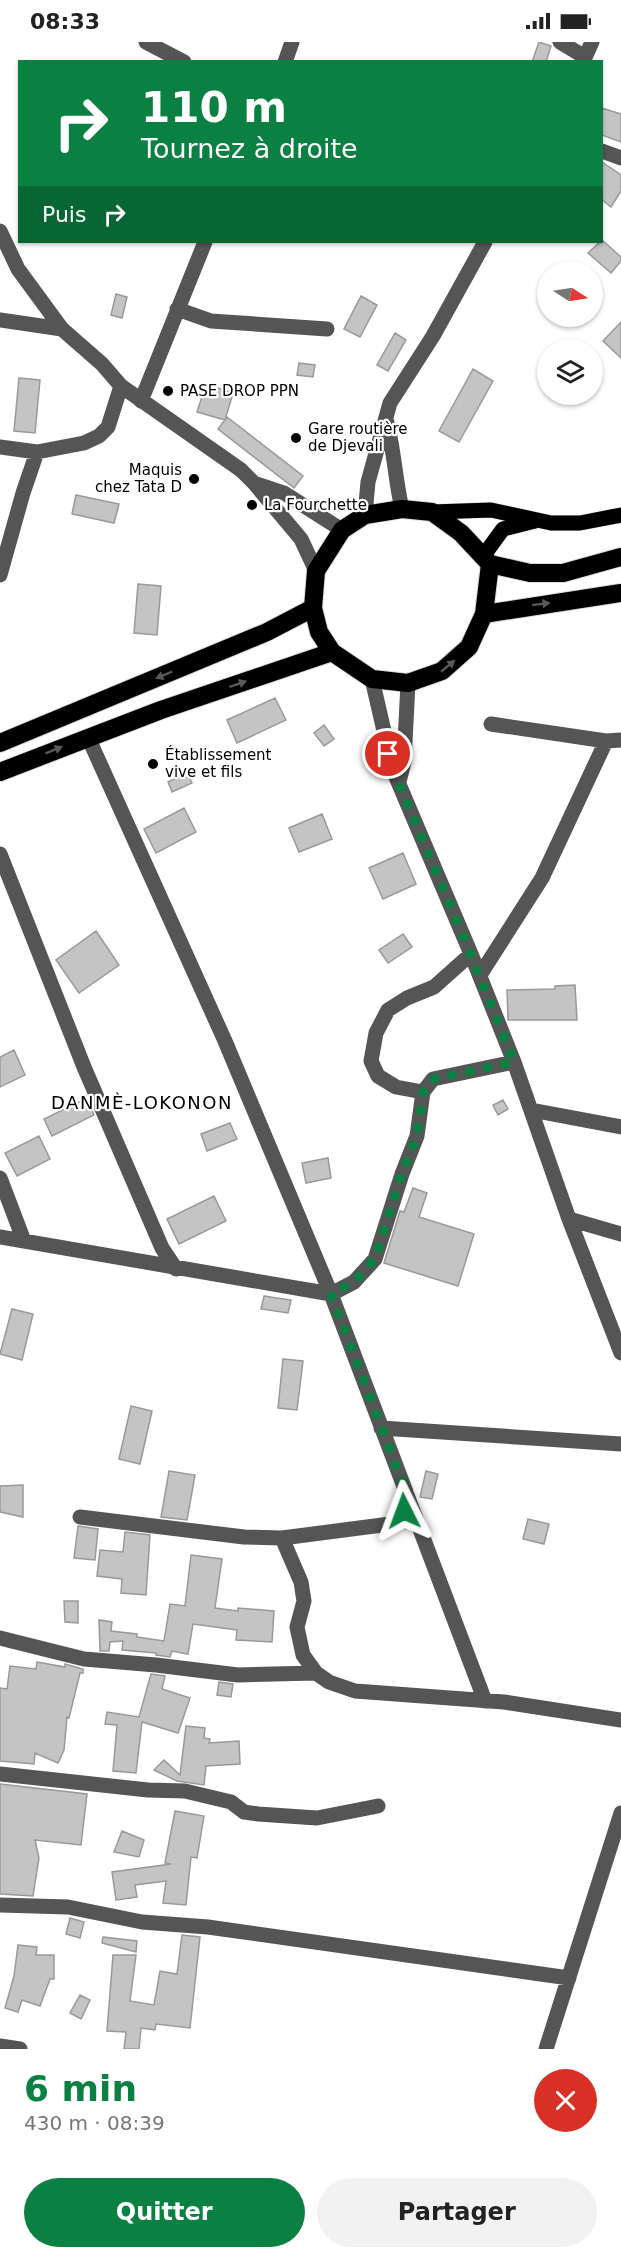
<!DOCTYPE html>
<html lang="fr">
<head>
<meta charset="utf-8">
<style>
  body { margin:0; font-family:"DejaVu Sans",sans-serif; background:#f2f2f2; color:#222; height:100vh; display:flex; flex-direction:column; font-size:22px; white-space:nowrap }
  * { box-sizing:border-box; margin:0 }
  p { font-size:20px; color:#767676 }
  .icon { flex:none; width:33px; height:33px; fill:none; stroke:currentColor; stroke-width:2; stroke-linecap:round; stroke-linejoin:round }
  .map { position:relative; height:2007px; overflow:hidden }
  .sheet { display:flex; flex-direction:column; background:#fff; flex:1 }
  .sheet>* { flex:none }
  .top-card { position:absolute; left:18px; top:18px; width:585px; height:183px; border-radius:0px; box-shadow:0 2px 4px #0004; background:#0b8043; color:#fff; overflow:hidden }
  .needle { width:39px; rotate:102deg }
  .buttons { position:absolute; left:537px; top:219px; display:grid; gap:12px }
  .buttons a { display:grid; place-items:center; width:66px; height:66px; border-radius:50%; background:#fff; box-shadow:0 2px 4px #0004; font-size:30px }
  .pin { position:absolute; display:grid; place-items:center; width:51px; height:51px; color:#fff; margin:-26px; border:3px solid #fff; border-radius:50%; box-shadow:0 2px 6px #0007 }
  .me { position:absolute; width:66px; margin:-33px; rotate:357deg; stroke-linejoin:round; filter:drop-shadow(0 0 4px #0008) }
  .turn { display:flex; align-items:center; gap:21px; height:126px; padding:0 24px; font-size:27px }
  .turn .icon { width:78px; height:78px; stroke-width:2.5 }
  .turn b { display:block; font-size:42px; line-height:51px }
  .then { display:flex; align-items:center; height:57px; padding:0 24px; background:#0003; gap:12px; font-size:22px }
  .round { display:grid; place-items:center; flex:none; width:63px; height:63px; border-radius:32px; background:#f2f2f2 }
  .summary { display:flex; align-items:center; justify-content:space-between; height:102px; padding:0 24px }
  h1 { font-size:36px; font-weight:700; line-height:45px; color:#0b8043 }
  .cta { display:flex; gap:12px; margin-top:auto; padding:12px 24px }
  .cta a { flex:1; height:69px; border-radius:36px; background:#0b8043; color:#fff; font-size:24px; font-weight:700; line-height:69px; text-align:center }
  .cta a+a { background:#f2f2f2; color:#222 }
  .status { display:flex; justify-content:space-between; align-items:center; height:42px; padding:0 30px; background:#fff; direction:ltr }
  .status svg { height:16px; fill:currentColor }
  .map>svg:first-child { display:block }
  .building { fill:#c4c4c4; stroke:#999; stroke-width:1.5 }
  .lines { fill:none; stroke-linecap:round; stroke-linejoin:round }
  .major-casing { stroke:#dbdbdb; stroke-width:16 }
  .highway-casing { stroke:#dbdbdb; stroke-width:20 }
  .minor { stroke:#555; stroke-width:15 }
  .major { stroke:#000; stroke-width:15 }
  .highway { stroke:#000; stroke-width:18 }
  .oneway { fill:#595959 }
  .route { stroke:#0b8043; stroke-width:10; stroke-dasharray:0 18 }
  .poi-dot { fill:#000; stroke:#fff; stroke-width:2 }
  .labels { text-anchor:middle; stroke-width:4.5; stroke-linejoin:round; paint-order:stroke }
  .poi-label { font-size:15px; fill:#000; stroke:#fff; text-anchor:start }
  .quarter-label { font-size:18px; letter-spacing:1.5px; fill:#000; stroke:#fff }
</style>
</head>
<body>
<div class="status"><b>08:33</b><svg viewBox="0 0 49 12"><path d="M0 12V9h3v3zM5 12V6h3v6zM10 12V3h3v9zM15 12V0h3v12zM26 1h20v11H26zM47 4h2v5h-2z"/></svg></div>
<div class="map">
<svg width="621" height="2007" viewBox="0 0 621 2007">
  <rect width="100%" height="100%" fill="#fff"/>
  <path class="building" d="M539 0 551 4 546 20H532Z
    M602 66 621 72V100L602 93Z
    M602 120 621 133V149L611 165 602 158Z
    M602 198 621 215V219L611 231 588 211Z
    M116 252 127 255 122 276 111 273Z
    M361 254 377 263 360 295 344 287Z
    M621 280V316L603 299Z
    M395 291 406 298 388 329 377 323Z
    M299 321 315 323 313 335 297 333Z
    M473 327 493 339 459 400 439 389Z
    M19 336 40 338 35 391 14 389Z
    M206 342 233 351 225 378 197 370Z
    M227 375 303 434 294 446 218 387Z
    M76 453 119 462 114 481 72 472Z
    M138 542 161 544 157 593 134 591Z
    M275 656 286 678 237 701 227 678Z
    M324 683 334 697 324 704 314 691Z
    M187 731 192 741 172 750 168 740Z
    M184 766 196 790 156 811 144 787Z
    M322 772 332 797 299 810 289 786Z
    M403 811 416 842 383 857 369 826Z
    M96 889 119 923 79 951 56 918Z
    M403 892 412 905 388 921 379 908Z
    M575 943 577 978H508L507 948 555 947V944Z
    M14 1008 25 1033 0 1045V1015Z
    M87 1056 94 1073 52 1094 44 1077Z
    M503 1058 508 1067 498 1073 493 1063Z
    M230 1081 237 1097 207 1109 201 1092Z
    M39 1094 50 1117 17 1134 5 1111Z
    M328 1116 331 1136 306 1141 302 1121Z
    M413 1146 427 1151 419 1175 474 1192 458 1244 384 1221 400 1169 404 1170Z
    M214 1154 226 1179 179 1202 167 1177Z
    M264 1254 291 1258 288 1271 261 1267Z
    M12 1267 33 1272 22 1318 0 1312Z
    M283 1317 303 1319 297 1368 278 1366Z
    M131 1364 152 1369 140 1422 119 1417Z
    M169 1429 195 1433 187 1478 161 1475Z
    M426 1429 438 1432 432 1457 420 1455Z
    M23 1443V1475L0 1470V1444Z
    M528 1477 549 1482 544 1502 523 1497Z
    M78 1484 98 1487 95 1518 74 1516Z
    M125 1490 150 1493 146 1553 121 1551 122 1537 97 1534 100 1508 123 1510Z
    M191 1513 222 1517 215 1566 238 1569V1566L274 1569 272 1600 236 1598 237 1588 193 1582 188 1612 172 1609 170 1615 156 1613V1611L122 1608 123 1599 110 1600 109 1609H100L99 1578 112 1580 111 1589 137 1592V1595L164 1599 170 1562 185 1564Z
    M64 1559H78V1581L65 1580Z
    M37 1620 65 1625V1622L83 1627V1631H80L69 1676 67 1675 64 1708 58 1721 35 1711 34 1722 0 1719V1646L7 1647 10 1624 36 1627Z
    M151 1632 165 1634 162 1647 190 1656 178 1691 142 1680 136 1731 113 1729 117 1683 105 1682 107 1670 139 1675Z
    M219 1640 233 1642 231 1655 217 1653Z
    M186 1684 205 1686 204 1696 210 1697 209 1701 239 1699 240 1722 206 1724 204 1743 177 1739 154 1728 164 1718 180 1733Z
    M0 1742 87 1752 81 1803 35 1798 39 1816 33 1854 0 1852Z
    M175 1769 204 1774 197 1816 191 1815 186 1863 163 1861 166 1839 135 1843 137 1855 116 1858 112 1830 171 1822 165 1821Z
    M122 1789 144 1798 139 1815 114 1810Z
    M70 1876 84 1880 80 1896 66 1892Z
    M182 1893 200 1895 190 1986 156 1982 155 1988 141 1986 139 2007H124L126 1990 107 1989 113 1913H136L130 1959 154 1963 160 1929 177 1932Z
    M103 1895 137 1899 136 1910 102 1901Z
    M18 1903 37 1905 36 1913H54V1937H50L40 1964 22 1958 18 1970 5 1966 14 1934Z
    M80 1953 90 1958 81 1977 70 1971Z"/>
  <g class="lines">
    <g class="major-casing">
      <path id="major" d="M432 470 491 468 551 481H580L621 473
        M484 513 503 487 535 479"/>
    </g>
    <g class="highway-casing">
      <path id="highway" d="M490 522 484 572 469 605 442 629 408 641 372 637 332 610 319 590 313 566 316 529 342 488 365 473 402 467 432 470 461 491 490 522 530 531H563L621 515
        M484 572 621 551
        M0 701 267 590 313 566
        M0 730 161 668 332 610"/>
    </g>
    <path class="minor" d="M146 0 184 20
      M560 0 585 15
      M285 20 292 0
      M583 20 592 0
      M602 109 621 116
      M0 189 18 227 62 287 102 322 121 344 241 428 254 441 301 497 316 529
      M177 267 211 279 327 287
      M0 278 62 287
      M141 359 205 200
      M386 377C394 406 395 437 402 467
      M0 405 37 410 84 401 99 394 108 385 121 344
      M254 441 284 451 342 488
      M365 473 368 440 390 361 433 294 485 200
      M0 533 23 451 37 410
      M372 637 393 728 471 912 514 1020 569 1177 621 1311
      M491 682 606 699 621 698
      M399 740 404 720 408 641
      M0 812 84 1025 162 1206 176 1227
      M480 933 542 836 606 699
      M423 1050 396 1045 378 1034 371 1019 376 991 388 968 407 956 434 945 471 912
      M531 1068 621 1085
      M0 1136 24 1199
      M569 1177 621 1192
      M0 1195 331 1252 354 1240 375 1217 402 1132 417 1094 423 1050 433 1037 514 1020
      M381 1386 621 1402
      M407 1453 485 1659
      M80 1475 244 1495 282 1496 390 1482 403 1469 406 1450 331 1252 225 999 88 695
      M282 1496 301 1540 304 1559 297 1585 303 1613 316 1631 329 1640 355 1649 504 1660 621 1678
      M0 1596 84 1617 156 1623 238 1633 316 1631
      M0 1732 148 1748 185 1749 231 1760 244 1770 258 1772 317 1776 378 1764
      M0 1863 68 1865 142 1880 208 1885 569 1936
      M0 2004 20 2007
      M546 2007 621 1771"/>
    <use href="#major" class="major"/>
    <use href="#highway" class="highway"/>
  </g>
  <defs><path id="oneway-solid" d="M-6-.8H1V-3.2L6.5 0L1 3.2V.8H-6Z" transform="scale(1.5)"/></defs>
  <g class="oneway">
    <use href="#oneway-solid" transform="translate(541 562) rotate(-7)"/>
    <use href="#oneway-solid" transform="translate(448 624) rotate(-39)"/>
    <use href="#oneway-solid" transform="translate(164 633) rotate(157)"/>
    <use href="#oneway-solid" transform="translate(238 642) rotate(-19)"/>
    <use href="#oneway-solid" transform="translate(54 708) rotate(-22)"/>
  </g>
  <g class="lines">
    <path class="route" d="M388 712 393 728 462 891 514 1020 434 1037 423 1050 417 1094 402 1131 375 1217 354 1240 331 1252 406 1450 404 1469"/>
  </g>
  <g class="poi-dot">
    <circle cx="168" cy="349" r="6"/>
    <circle cx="296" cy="396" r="6"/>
    <circle cx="194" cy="437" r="6"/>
    <circle cx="252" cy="463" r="6"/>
    <circle cx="153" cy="722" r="6"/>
  </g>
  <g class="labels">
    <g class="poi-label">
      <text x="180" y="354">PASE DROP PPN</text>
      <text x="308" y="392">Gare routière<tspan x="308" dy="17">de Djevali</tspan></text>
      <text x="182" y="433" text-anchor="end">Maquis<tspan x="182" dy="17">chez Tata D</tspan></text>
      <text x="264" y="468">La Fourchette</text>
      <text x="165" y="718">Établissement<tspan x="165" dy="17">vive et fils</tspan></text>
    </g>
    <g class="quarter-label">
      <text x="142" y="1067">DANMÈ-LOKONON</text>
    </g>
  </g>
</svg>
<div class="buttons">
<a><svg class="needle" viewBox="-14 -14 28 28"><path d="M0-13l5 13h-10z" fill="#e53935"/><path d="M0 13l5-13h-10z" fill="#767676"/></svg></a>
<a><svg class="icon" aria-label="layers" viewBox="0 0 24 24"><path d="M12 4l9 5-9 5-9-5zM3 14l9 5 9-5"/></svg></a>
</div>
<div class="pin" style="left:388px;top:712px;background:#d93025"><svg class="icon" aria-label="arrive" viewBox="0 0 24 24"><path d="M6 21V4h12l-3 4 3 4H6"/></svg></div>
<svg class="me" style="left:404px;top:1469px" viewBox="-20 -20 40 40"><path d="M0-17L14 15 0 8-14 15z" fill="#0b8043" stroke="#fff" stroke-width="4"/></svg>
<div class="top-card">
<div class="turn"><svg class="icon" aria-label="right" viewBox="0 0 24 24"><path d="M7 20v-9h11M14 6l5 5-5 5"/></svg><div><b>110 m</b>Tournez à droite</div></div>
<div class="then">Puis<svg class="icon" aria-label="right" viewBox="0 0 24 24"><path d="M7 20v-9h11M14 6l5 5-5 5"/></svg></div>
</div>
</div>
<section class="sheet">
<div class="summary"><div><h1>6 min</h1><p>430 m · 08:39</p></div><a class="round" style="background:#d93025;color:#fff"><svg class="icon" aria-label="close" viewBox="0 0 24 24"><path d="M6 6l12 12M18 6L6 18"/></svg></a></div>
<div class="cta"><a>Quitter</a><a>Partager</a></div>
</section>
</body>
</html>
